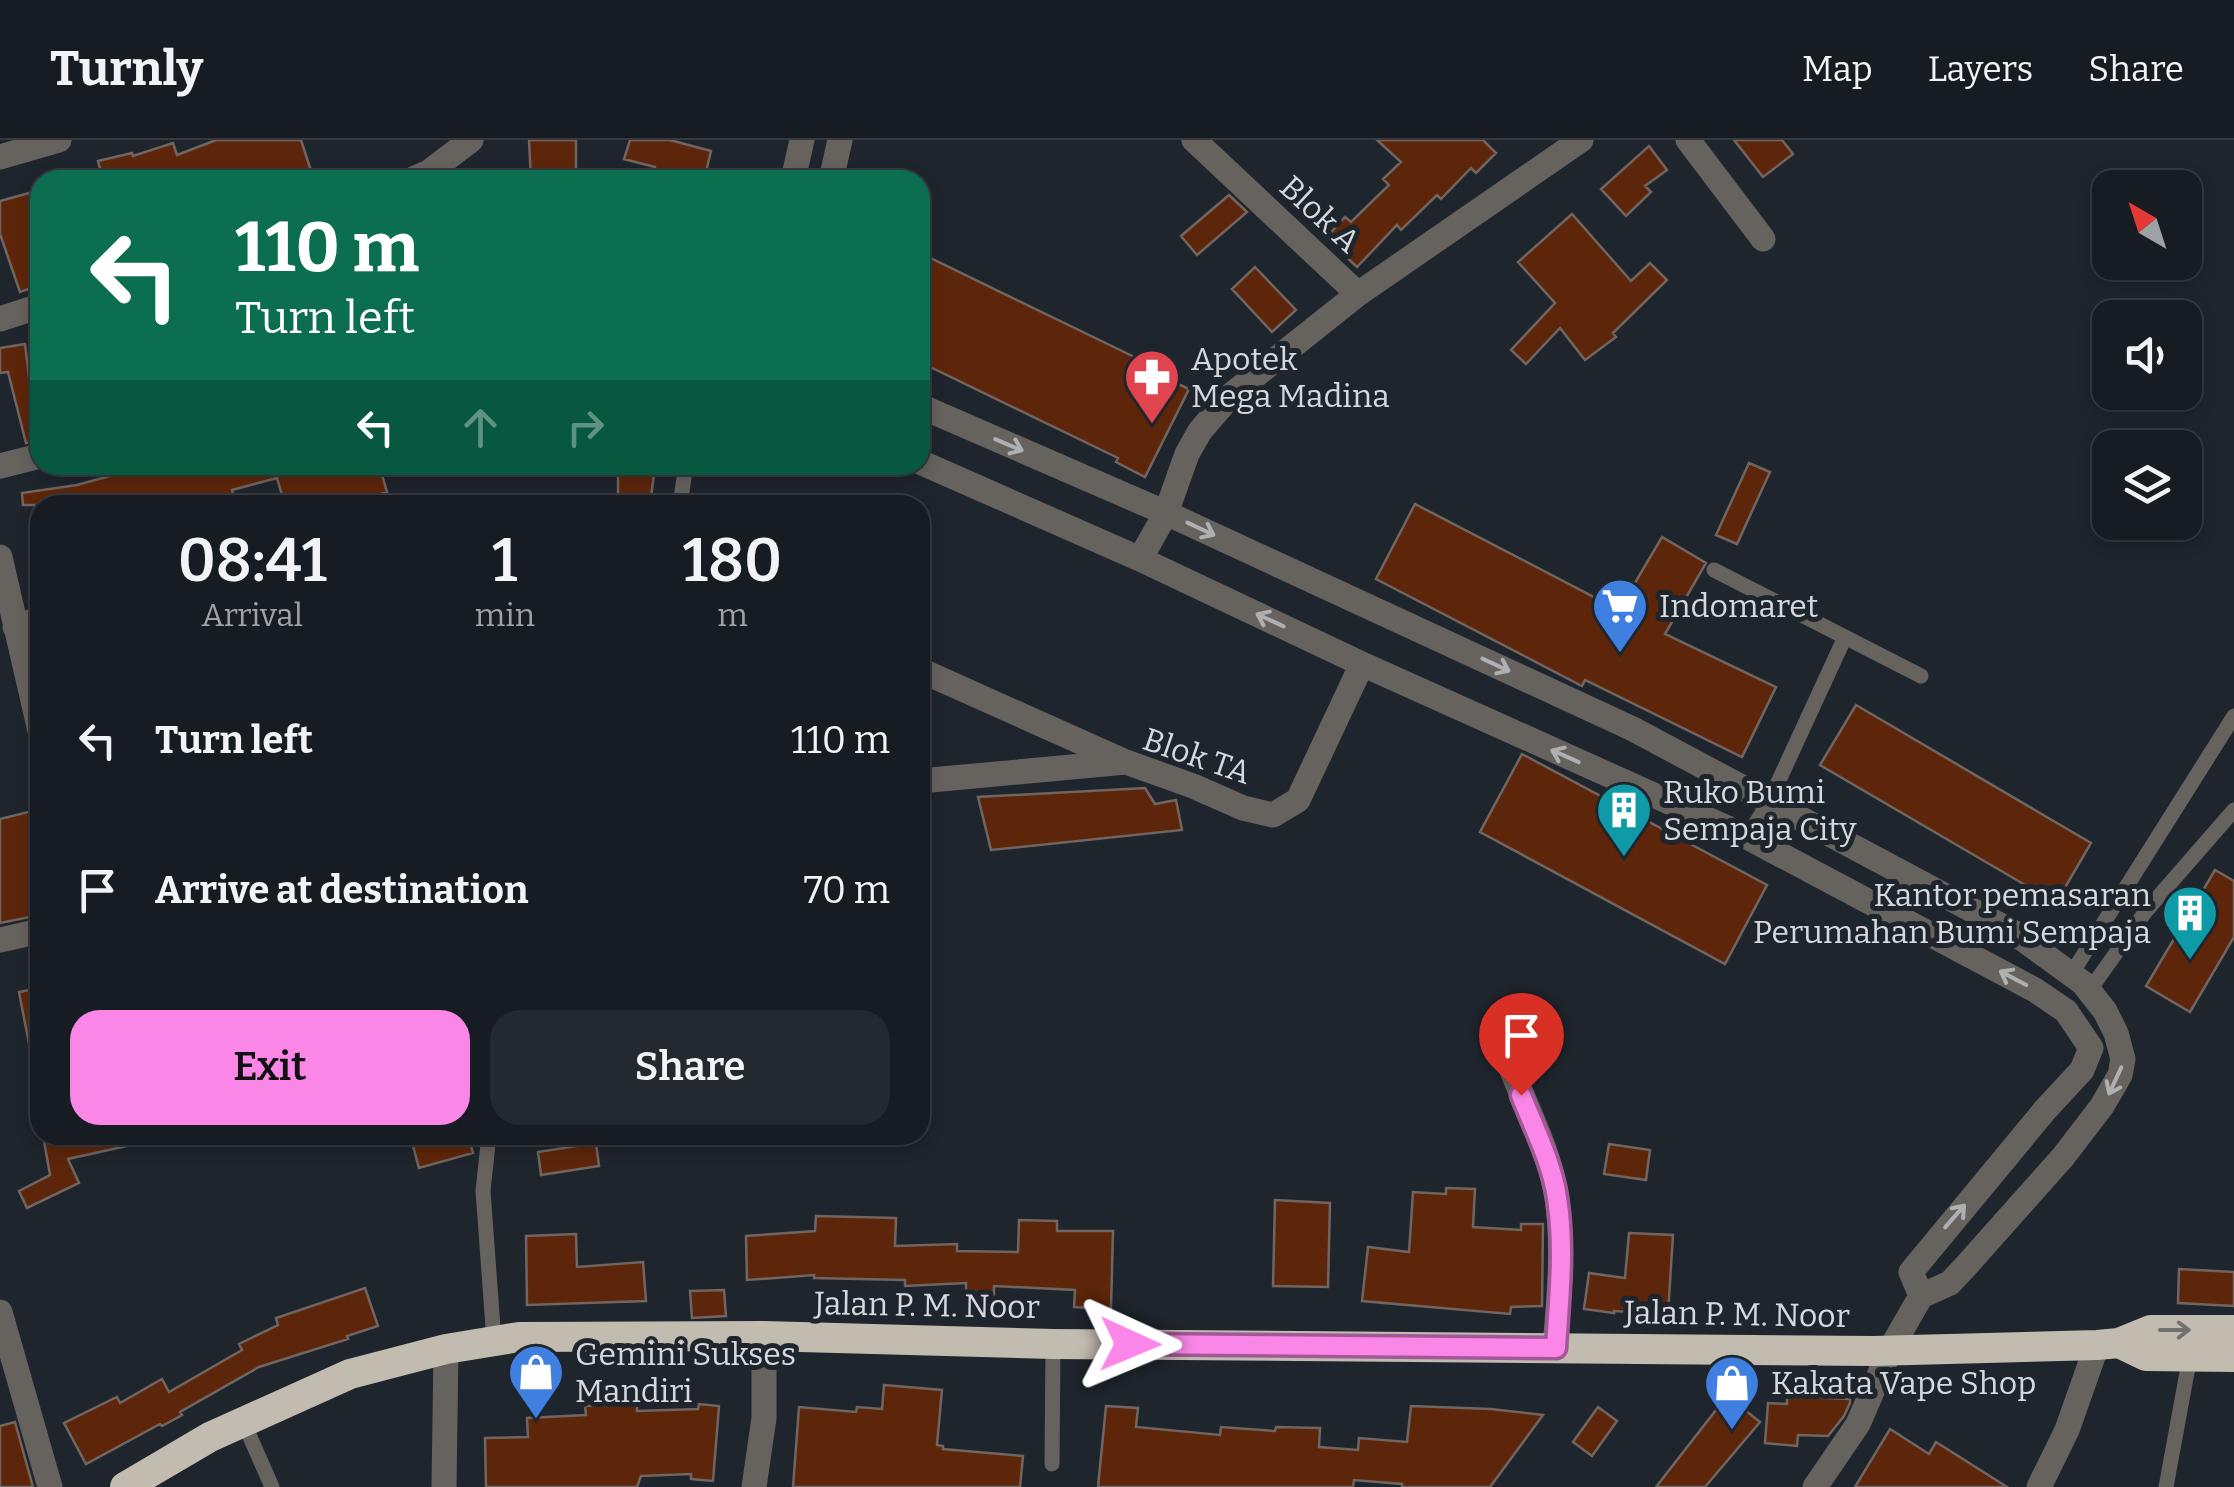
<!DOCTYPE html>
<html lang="en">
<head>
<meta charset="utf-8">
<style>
  body { margin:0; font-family:Bitter,serif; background:#24292f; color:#f1f3f6; height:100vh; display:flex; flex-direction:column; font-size:38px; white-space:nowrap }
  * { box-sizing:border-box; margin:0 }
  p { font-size:32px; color:#9ea1a5 }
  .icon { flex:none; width:55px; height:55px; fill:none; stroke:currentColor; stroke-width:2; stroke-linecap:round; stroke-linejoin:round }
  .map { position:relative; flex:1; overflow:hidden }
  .panel { position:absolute; left:30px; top:355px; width:900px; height:650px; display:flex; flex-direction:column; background:#171c22; border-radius:30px; box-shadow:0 5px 15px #0003,0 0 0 2px #363a40 }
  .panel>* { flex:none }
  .banner { position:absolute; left:30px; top:30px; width:900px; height:305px; border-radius:30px; box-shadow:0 5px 15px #0003,0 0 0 2px #363a40; background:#0b6e4f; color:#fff; overflow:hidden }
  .needle { width:65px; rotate:321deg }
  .controls { position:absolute; left:2092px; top:30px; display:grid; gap:20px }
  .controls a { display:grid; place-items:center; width:110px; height:110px; border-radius:20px; background:#171c22; box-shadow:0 5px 15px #0003,0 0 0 2px #363a40; font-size:50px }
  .pin { position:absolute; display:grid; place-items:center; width:85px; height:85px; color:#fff; margin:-102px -42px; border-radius:50% 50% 50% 0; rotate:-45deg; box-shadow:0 0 10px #0007 }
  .pin .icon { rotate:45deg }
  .me { position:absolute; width:110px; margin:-55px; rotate:91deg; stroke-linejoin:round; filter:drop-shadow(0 0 8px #0008) }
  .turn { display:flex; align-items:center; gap:35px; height:210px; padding:0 40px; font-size:45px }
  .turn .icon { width:130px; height:130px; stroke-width:2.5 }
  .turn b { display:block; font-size:70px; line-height:85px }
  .lanes { display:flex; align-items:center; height:95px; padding:0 40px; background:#0003; justify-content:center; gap:50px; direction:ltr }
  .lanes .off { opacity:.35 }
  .eta { display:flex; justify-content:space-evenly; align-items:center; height:170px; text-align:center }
  .eta b { font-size:60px; font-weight:600; line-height:70px }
  .primary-button { display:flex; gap:20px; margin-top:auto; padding:20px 40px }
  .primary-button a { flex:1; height:115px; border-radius:30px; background:#fa87e8; color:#111; font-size:40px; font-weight:600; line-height:115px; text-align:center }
  .primary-button a+a { background:#24292f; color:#f1f3f6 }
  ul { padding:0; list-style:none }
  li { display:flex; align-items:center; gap:30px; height:150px; padding:0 40px }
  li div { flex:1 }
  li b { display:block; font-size:38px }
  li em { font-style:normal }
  header { display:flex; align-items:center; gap:60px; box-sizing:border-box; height:140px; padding:0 50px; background:#171c22; border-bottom:2px solid #363a40 }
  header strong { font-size:48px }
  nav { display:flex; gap:55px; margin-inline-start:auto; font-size:35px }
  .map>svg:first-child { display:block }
  .building { fill:#5d260a; stroke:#706560; stroke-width:2.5 }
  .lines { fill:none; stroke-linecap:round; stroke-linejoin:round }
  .lane { stroke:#66635f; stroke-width:15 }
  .street { stroke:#66635f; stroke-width:25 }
  .highway { stroke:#c2bbb0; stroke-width:30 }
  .oneway { stroke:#aeb0b2 }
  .oneway2 { stroke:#70706e }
  .route-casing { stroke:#a25897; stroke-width:25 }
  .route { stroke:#fa87e8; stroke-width:18 }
  .labels { text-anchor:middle; stroke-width:10; stroke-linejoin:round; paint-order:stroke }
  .street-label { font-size:32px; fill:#d5d9de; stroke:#1f252d }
  .poi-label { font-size:32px; fill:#d5d9de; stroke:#1f252d; text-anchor:start }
</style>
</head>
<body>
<header>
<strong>Turnly</strong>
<nav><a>Map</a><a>Layers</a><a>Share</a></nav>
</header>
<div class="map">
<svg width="2234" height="1347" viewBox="0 0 2234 1347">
  <rect width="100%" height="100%" fill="#1f252d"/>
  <path class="building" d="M216 0H301L314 40H103L98 21 132 13 133 16 173 3 177 15Z
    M529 0H576V40H531Z
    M630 0H670L711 11 704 40H652L655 27 624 19Z
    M1377 0H1483L1496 13 1476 33 1471 28 1441 59 1437 55 1401 90 1397 85 1357 127 1326 98 1345 77 1351 82 1389 45 1383 39 1401 22Z
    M1734 0H1782L1793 14 1763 37Z
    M1649 6 1667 30 1645 46 1651 52 1626 76 1601 49Z
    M40 50V145L20 152 0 94V61Z
    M1229 55 1247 72 1197 115 1181 96Z
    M1572 74 1631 141 1650 123 1667 140 1613 193 1616 197 1585 220 1560 188 1526 224 1511 210 1555 163 1518 122Z
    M920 113 1153 226 1151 231 1189 249 1145 337 1116 322 1118 318 920 222Z
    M1255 127 1296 170 1272 192 1232 149Z
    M25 204 32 262 40 260V300L26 303 8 232 0 233V208Z
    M1749 323 1770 332 1737 404 1716 395Z
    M150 325H379L387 352 350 365H285L277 338 232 350 236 365H23L22 353 77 345Z
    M618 331 654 334 650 365H618Z
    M1415 364 1619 470 1662 397 1706 423 1665 494 1776 547 1742 617 1585 540 1582 546 1376 439Z
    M1856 565 2091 703 2056 763 1820 625Z
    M1522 614 1767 745 1725 824 1480 692Z
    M1145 648 1155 664 1176 660 1182 690 991 710 978 657Z
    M40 669V775L0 783V679Z
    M2215 730 2234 741V797L2190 872 2146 846Z
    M40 848V908L30 909 19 852Z
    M43 995H135L136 1004 68 1019 79 1043 27 1068 19 1051 50 1035Z
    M410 995H468L473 1013 419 1028Z
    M596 1003 599 1026 541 1035 538 1012Z
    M1609 1004 1650 1010 1646 1040 1604 1034Z
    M1446 1048 1475 1049 1473 1087 1521 1090V1084H1543L1542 1166 1511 1167 1510 1174 1362 1161 1368 1107 1409 1112 1413 1052 1446 1054Z
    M1275 1060 1330 1063 1328 1147 1273 1146Z
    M816 1076 896 1078 895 1106 957 1104V1111L1018 1112 1019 1080 1057 1081V1091H1113L1111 1169 1074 1167 1075 1150 994 1146V1162H966V1143L905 1146V1140L814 1138V1135L747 1140 746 1096 815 1091Z
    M1629 1093 1673 1095 1668 1174 1614 1171V1173L1584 1169 1589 1133 1625 1138Z
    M576 1094 577 1127 643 1122 646 1161 527 1165 526 1096Z
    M2179 1129 2234 1132V1166L2178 1163Z
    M365 1148 378 1186 347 1196 348 1199 259 1227 180 1272 182 1275 162 1286 160 1284 86 1324 64 1283 117 1257 120 1263 162 1239 169 1252 242 1210 239 1204 278 1185 276 1178Z
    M724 1150 726 1176 692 1178 690 1151Z
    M884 1245 942 1250 937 1305 943 1306V1309L1023 1316 1020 1347H793L799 1267 856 1272 857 1267 882 1269Z
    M1804 1257 1850 1259V1263L1844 1276 1828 1296 1798 1295 1797 1306 1765 1303 1768 1263 1787 1264V1258Z
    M637 1264V1271L698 1269 699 1264 719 1266 713 1341 691 1339V1334L641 1336 637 1347H486L485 1298 528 1297 527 1278 586 1275 585 1266Z
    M1106 1266 1138 1268 1136 1287 1220 1295 1221 1287 1275 1291 1276 1287 1320 1288 1319 1307 1358 1310 1359 1298 1407 1302 1411 1266 1491 1269 1543 1275 1490 1347H1402V1344L1354 1340 1353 1347H1098Z
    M1598 1267 1617 1281 1592 1316 1573 1302Z
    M1741 1267 1760 1282 1705 1347H1656L1716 1270 1731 1281Z
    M15 1282 33 1347H0V1286Z
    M1890 1289 1929 1314 1936 1302 2007 1347H1855Z"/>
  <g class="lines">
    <path class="lane" d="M680 365 686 325
      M1714 430 1921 536
      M1747 697 1769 662 1845 497
      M2072 833 2234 576
      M2089 851 2146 771 2234 670
      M489 995 483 1051 494 1201
      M243 1281 272 1347
      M1052 1324 1053 1204
      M2166 1347 2190 1216"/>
    <path class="street" d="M1194 0 1358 154
      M1688 0 1763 99
      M0 17 59 0
      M411 40 429 32 471 0
      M793 40 802 0
      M831 40 840 0
      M0 179 40 166
      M920 266 1166 373 1633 589 2013 792 2083 843 2105 871 2116 893 2123 919 2120 935 2102 966 2063 1017 1965 1127 1950 1143 1921 1156 1890 1210 1858 1284 1815 1347
      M920 322 1140 419 1362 524 1747 697 2035 850 2066 871 2091 908 2082 930 2045 970 1911 1132 1921 1156
      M0 326 40 316
      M0 417 40 591
      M1140 419 1166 373 1187 314 1200 291 1231 255 1358 154 1581 0
      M15 487 40 479
      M920 530 1121 620
      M920 641 1126 622 1193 646 1243 668 1273 675 1298 660 1362 524
      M0 800 40 791
      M1507 918C1524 963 1550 1011 1557 1058 1564 1107 1559 1158 1555 1207
      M0 1172 50 1347
      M444 1347 446 1209
      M754 1347 764 1278V1196
      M2039 1347 2067 1290 2097 1205"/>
    <path class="highway" d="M2119 1203 2146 1216 2234 1217
      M125 1347 210 1297 350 1234 446 1209 519 1197 764 1196 1053 1204 1873 1211 2097 1205 2119 1203 2151 1190H2234"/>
  </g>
  <defs><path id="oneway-shaft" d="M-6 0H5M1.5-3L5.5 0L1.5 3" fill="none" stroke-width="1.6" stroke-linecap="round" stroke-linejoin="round" transform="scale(2.5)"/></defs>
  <g class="oneway">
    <use href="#oneway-shaft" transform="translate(1009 305) rotate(23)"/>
    <use href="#oneway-shaft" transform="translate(1201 389) rotate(25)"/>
    <use href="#oneway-shaft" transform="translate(1270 480) rotate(-155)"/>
    <use href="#oneway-shaft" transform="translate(1496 525) rotate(25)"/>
    <use href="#oneway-shaft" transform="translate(1565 616) rotate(-156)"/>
    <use href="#oneway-shaft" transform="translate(2013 838) rotate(-152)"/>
    <use href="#oneway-shaft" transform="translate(2115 941) rotate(115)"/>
    <use href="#oneway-shaft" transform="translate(1955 1076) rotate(-49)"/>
  </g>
  <use class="oneway2" href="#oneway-shaft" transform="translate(2175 1190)"/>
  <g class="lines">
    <g class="route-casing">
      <path id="route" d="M1130 1204 1556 1208C1559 1158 1565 1108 1557 1058 1552 1023 1534 988 1521 955"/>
    </g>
    <use href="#route" class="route"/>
  </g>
  <defs>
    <g id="pharmacy-pin" transform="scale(2.875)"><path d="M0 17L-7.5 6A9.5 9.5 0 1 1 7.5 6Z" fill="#e0444e" stroke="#1f252d"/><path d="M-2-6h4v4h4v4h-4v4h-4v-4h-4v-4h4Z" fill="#fff"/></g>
    <g id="supermarket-pin" transform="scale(2.875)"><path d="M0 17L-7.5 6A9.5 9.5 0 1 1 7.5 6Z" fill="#3f7fe0" stroke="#1f252d"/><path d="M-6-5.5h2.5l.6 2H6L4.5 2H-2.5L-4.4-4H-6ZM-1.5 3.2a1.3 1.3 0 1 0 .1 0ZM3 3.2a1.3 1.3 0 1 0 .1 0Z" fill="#fff"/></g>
    <g id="building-pin" transform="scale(2.875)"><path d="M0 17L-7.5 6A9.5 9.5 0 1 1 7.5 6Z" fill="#0f9aa8" stroke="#1f252d"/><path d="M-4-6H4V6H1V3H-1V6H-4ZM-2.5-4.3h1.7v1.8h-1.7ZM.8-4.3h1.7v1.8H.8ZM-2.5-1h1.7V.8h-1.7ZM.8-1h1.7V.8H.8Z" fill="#fff"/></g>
    <g id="shop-pin" transform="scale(2.875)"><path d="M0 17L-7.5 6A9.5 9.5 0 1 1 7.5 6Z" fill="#3f7fe0" stroke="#1f252d"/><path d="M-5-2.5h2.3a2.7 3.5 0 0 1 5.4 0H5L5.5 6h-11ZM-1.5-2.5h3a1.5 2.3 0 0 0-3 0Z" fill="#fff"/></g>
  </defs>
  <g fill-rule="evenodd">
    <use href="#pharmacy-pin" x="1152" y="237"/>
    <use href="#supermarket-pin" x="1620" y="466"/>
    <use href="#building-pin" x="1624" y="670"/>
    <use href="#building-pin" x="2190" y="773"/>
    <use href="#shop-pin" x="536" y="1232"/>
    <use href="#shop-pin" x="1732" y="1243"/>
  </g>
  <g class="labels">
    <g class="street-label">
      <text transform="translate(1320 74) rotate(43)" y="11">Blok A</text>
      <text transform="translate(1197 616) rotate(19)" y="11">Blok TA</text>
      <text transform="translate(927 1165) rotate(1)" y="11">Jalan P. M. Noor</text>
      <text transform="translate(1737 1174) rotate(1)" y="11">Jalan P. M. Noor</text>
    </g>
    <g class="poi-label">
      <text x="1191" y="230">Apotek<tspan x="1191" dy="37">Mega Madina</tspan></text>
      <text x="1659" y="477">Indomaret</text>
      <text x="1663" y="663">Ruko Bumi<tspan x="1663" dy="37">Sempaja City</tspan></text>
      <text x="2151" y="766" text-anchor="end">Kantor pemasaran<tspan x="2151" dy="37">Perumahan Bumi Sempaja</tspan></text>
      <text x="575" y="1225">Gemini Sukses<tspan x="575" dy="37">Mandiri</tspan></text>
      <text x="1771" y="1254">Kakata Vape Shop</text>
    </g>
  </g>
</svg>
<div class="controls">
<a><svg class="needle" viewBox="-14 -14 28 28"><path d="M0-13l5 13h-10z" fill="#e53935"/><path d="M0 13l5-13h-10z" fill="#9ea1a5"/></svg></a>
<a><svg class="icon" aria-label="sound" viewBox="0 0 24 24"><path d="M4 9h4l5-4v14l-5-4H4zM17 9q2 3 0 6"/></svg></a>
<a><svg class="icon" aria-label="layers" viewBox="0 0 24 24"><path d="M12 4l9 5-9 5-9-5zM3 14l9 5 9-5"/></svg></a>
</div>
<div class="pin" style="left:1521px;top:955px;background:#d93025"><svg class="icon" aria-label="arrive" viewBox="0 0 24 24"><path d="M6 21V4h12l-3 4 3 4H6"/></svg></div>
<svg class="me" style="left:1130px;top:1204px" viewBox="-20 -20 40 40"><path d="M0-17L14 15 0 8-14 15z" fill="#fa87e8" stroke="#fff" stroke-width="4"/></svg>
<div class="banner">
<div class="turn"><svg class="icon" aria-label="left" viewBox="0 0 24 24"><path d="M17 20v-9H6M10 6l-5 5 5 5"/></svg><div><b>110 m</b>Turn left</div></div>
<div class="lanes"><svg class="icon" aria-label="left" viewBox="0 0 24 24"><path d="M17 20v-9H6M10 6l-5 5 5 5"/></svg><svg class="icon off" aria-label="ahead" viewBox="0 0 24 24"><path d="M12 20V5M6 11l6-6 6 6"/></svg><svg class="icon off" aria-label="right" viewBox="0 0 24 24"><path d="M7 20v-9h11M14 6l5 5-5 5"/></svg></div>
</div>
<section class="panel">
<div class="eta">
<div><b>08:41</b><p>Arrival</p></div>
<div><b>1</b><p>min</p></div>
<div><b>180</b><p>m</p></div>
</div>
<ul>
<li><svg class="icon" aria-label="left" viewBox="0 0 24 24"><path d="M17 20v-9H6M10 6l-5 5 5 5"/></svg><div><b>Turn left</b></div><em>110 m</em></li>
<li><svg class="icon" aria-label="arrive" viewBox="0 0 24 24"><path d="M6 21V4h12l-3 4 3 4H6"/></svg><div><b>Arrive at destination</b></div><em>70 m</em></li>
</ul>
<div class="primary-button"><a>Exit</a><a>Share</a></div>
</section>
</div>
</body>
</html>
